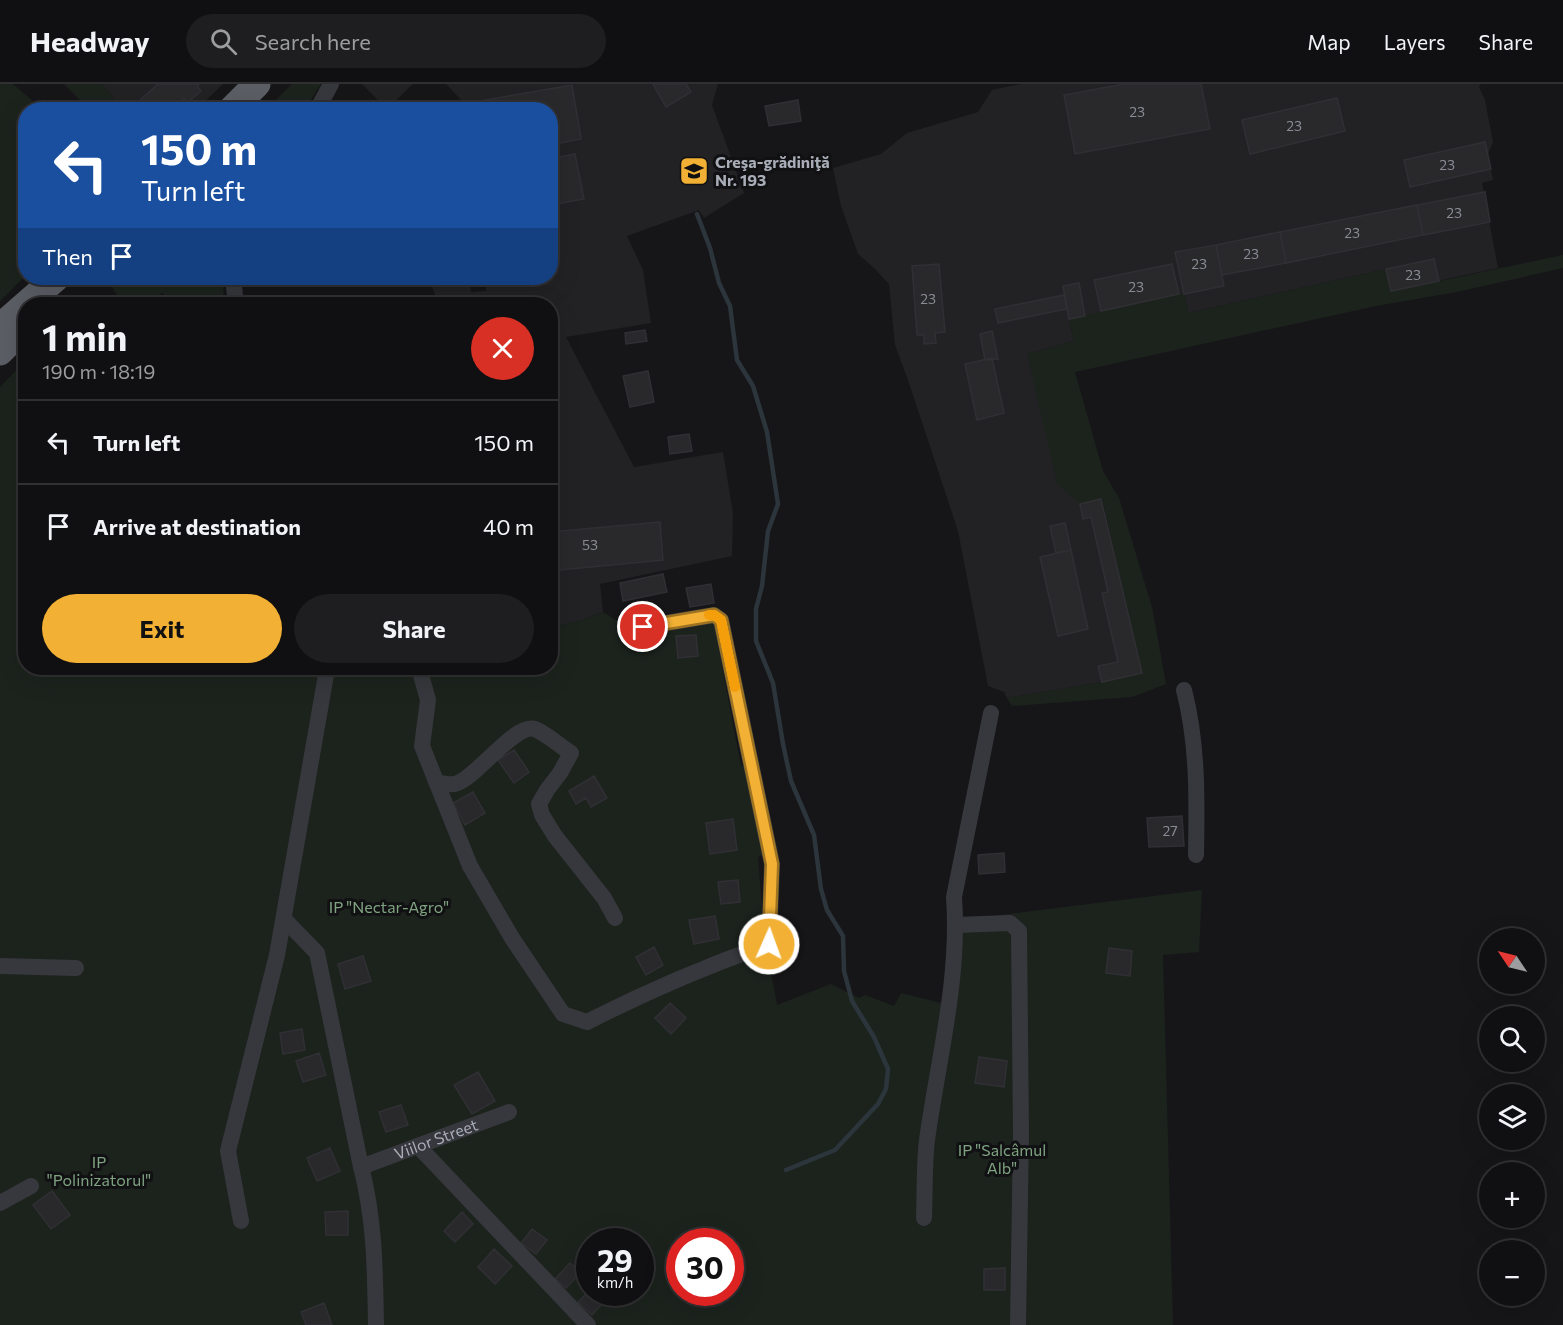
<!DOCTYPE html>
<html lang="en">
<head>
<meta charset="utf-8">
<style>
  body { margin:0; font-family:Commissioner,sans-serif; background:#1e1e20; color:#f1f3f6; height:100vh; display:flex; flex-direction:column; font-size:22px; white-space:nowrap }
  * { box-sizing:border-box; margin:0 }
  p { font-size:20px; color:#9c9d9f }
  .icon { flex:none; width:33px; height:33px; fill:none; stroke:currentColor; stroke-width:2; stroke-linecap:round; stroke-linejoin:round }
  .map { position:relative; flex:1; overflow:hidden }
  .panel { position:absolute; left:18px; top:213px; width:540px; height:378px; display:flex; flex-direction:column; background:#101012; border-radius:24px; box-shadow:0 6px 24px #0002,0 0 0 2px #303032 }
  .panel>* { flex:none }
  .top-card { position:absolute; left:18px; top:18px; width:540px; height:183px; border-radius:24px; box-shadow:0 6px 24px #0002,0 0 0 2px #303032; background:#1a4fa0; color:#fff; overflow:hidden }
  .needle { width:39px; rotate:305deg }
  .buttons { position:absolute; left:1479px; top:844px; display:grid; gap:12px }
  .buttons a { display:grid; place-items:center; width:66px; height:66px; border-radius:50%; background:#101012; box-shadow:0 6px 24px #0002,0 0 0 2px #303032; font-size:30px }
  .speed { position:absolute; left:576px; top:1144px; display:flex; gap:12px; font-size:30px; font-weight:700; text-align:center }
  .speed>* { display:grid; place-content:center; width:78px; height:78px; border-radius:50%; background:#101012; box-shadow:0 6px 24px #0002,0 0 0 2px #303032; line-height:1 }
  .speed small { font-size:15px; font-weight:400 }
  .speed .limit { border:9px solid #d22; background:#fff; color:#111 }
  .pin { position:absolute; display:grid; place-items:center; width:51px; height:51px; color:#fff; margin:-26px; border:3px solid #fff; border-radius:50%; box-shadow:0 2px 6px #0007 }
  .me { position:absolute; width:66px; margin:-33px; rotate:2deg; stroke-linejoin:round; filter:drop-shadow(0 0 4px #0008) }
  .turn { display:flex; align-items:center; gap:21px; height:126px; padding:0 24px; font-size:27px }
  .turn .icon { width:78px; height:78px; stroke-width:2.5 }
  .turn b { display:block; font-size:42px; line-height:51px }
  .then { display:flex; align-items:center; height:57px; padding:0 24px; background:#0003; gap:12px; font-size:22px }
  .round { display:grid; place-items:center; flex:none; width:63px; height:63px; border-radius:32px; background:#1e1e20 }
  .head { display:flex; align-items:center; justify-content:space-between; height:102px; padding:0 24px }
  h1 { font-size:36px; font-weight:700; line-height:45px }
  .button { display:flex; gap:12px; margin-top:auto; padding:12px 24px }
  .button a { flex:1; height:69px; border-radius:36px; background:#f2b134; color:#111; font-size:24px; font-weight:700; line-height:69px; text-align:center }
  .button a+a { background:#1e1e20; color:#f1f3f6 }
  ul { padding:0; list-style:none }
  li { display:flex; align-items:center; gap:18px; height:84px; padding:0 24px; border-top:2px solid #303032 }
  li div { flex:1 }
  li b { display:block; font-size:22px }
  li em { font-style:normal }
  header { display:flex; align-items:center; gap:36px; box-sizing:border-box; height:84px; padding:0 30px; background:#101012; border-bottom:2px solid #303032 }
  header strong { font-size:28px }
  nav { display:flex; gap:33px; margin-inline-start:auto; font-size:21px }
  .search { width:420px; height:54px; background:#1e1e20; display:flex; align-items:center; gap:15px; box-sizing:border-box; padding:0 21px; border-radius:33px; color:#9c9d9f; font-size:22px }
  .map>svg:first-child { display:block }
  .built { fill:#222225 }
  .green { fill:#1c231d; fill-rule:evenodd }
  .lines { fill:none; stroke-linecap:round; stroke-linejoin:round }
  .stream { stroke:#2c353c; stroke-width:4.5 }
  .building { fill:#29292c; stroke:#303034; stroke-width:1.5 }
  .minor { stroke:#37383d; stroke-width:16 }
  .trunk { stroke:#5b5e65; stroke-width:27 }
  .route-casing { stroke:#9d7322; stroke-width:15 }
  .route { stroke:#f2b134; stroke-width:10 }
  .slow { stroke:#f59e0b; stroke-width:10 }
  .labels { text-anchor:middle; stroke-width:6; stroke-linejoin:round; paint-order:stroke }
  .number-label { font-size:14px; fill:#888b94 }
  .poi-label { font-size:16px; font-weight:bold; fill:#a8adb8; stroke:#111113; text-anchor:start }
  .park-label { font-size:16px; fill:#7fa381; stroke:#111113 }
  .street-label { font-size:16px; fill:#a8adb8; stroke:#111113 }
</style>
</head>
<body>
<header>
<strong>Headway</strong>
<div class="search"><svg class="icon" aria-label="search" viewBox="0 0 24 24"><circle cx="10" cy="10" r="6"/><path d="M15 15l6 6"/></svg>Search here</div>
<nav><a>Map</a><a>Layers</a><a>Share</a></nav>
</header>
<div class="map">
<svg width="1563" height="1241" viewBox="0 0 1563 1241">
  <rect width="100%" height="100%" fill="#161618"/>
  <path class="built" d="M102 0H223L196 26 122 25Z
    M362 0H413L387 25Z
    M446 0H718L712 21 744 109 704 134 699 126 627 152 643 186 651 239 566 253 634 383 723 368 733 429 732 472 600 500 603 528 582 536 551 544 550 220H438L429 194H469L471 208 486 207V194H550V26L465 25 464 19Z
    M1021 0H1481L1479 3 1485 16 1493 58 1488 70 1493 96 1482 99 1498 184 1391 207 1386 185 1188 229 1184 211 1069 235 1074 257 1027 270 1101 415 1142 589 1102 598 1007 614 1004 608 988 602 958 447 908 296 895 261 889 200 874 184 858 170 841 122 833 84 881 70 907 49 978 28 992 6Z"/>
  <path class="green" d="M0 0H13L42 25 26 26 25 192 0 217Z
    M64 0H102L122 25H89Z
    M292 0H321L305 25H267Z
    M1563 171V184L1457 208 1376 222 1075 288 1103 387 1119 414 1152 523 1166 600 1132 613 1012 622 1007 614 1102 598 1142 589 1102 415 1080 420 1057 400 1027 270 1074 257 1069 235 1179 210H1184L1188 229 1386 185 1392 207Z
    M107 194H223L224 220H175L162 209 149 220H122Z
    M25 277 26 584H550L551 544 582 536 603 528 622 540 649 535 708 538 714 540 741 682 748 679 764 771 758 773 764 850 777 921 831 900 859 914 865 911 894 922 901 909 945 920 951 837 1202 806 1199 868 1163 871 1173 1241H0V303ZM590 1158H640V1209H590ZM680 1158H730V1209H680Z"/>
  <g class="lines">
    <path class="stream" d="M697 130 710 164 719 199 730 222 737 276 753 302 767 348 778 420 768 447 762 502 756 525V557L773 599 783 660 791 697 814 751 821 805 827 826 843 852 844 887 852 917 874 953 888 985 886 1005 878 1020 835 1066 786 1086"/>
  </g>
  <path class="building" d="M158 0H199L197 2 201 7 188 18 184 14 172 26H151L141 15Z
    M653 0H686L691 8 666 23Z
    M1124 0H1201L1210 45 1075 70 1064 11Z
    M572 1 581 55 550 61V26H475L474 18Z
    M1337 14 1345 47 1250 70 1242 36Z
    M798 16 801 37 769 42 765 22Z
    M1485 58 1491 85 1410 103 1404 76Z
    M575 70 584 115 550 121V75Z
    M1485 108 1490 138 1423 151 1417 121Z
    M1417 121 1423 151 1286 179 1280 148Z
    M1280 148 1286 179 1222 191 1216 161Z
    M1216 161 1224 202 1184 210 1175 168Z
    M1434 175 1439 197 1391 207 1386 185Z
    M939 180 945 248 935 249 936 259 924 260V251H917L912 182Z
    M1172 180 1179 210 1101 227 1094 196Z
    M1079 199 1085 232 1069 235 1063 202Z
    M1064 211 1067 225 998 239 995 225Z
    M645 246 647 257 626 260 625 249Z
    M992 247 998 275 985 276 980 250Z
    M992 274 1004 329 977 336 965 280Z
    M648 287 654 318 630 323 623 292Z
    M689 350 692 367 670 370 668 353Z
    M1101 415 1142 589 1102 598 1098 582 1118 578 1102 509 1108 508 1091 433 1083 435 1080 420Z
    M660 438 663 476 550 487V448Z
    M1065 439 1071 466 1056 469 1050 442Z
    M1071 466 1088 545 1058 552 1040 473Z
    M663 490 667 508 623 517 620 499Z
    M711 500 714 519 690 523 686 504Z
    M696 551 698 572 678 574 676 552Z
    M514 666 529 688 514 699 498 676Z
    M594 692 607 714 591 723 586 714 576 720 569 707Z
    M473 708 485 729 465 741 453 719Z
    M1182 732 1184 762 1149 763 1147 734Z
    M733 735 737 766 710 770 706 739Z
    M1004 769 1005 788 979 790 978 771Z
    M738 796 740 818 721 820 718 798Z
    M715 832 719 855 694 860 689 836Z
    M654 863 663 881 646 891 636 873Z
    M1109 864 1132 867 1130 892 1106 889Z
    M363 872 371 897 345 905 338 880Z
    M670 919 686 934 671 950 655 934Z
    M302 945 305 966 283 970 280 949Z
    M319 969 326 991 303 998 296 977Z
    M979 973 1007 977 1004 1003 975 999Z
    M478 988 495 1017 472 1030 454 1001Z
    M401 1021 408 1041 386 1048 379 1028Z
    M330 1064 340 1087 317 1097 307 1074Z
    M52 1107 70 1131 51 1145 33 1121Z
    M348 1127V1151H326L325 1128Z
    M462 1128 473 1140 455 1158 444 1147Z
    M532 1145 547 1156 536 1170 521 1159Z
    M494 1165 512 1182 495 1200 478 1183Z
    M570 1179 581 1188 566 1204 555 1195Z
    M1005 1184V1206H984V1185Z
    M590 1206V1209H597L605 1217 592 1231 578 1218Z
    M324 1219 332 1241H306L301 1228Z"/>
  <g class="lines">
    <g class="minor">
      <path d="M317 26 331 0"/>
      <path d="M233 194 236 220"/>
      <path d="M419 584 428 616 422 662 470 782 512 854 563 930 587 938C646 908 706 882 769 860L772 780 721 536 714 531 643 543"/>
      <path d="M1184 606C1198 660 1197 716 1196 771"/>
      <path d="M436 698C441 699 450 701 455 700 476 695 515 638 535 645 547 650 560 662 571 669L560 689 547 706 539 720 542 731 555 752 604 814 615 834"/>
      <path d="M284 835 317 869 361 1083C375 1136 375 1187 376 1241"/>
      <path d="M956 841 1010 839 1019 847 1021 1049 1018 1241"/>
      <path d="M0 882 76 884"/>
      <path d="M418 1062 588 1241"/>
      <path id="s1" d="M361 1083 509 1028"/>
      <path d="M0 1119 31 1102"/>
      <path d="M924 1134C925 1108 924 1081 927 1056 938 976 960 895 954 813L991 629"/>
      <path d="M241 1137 228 1067 277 871 326 591 330 584"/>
    </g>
    <path class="trunk" d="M231 26 257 0
      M0 243 56 194
      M0 268 26 242"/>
  </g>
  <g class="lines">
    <g class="route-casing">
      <path id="route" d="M643 543 714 531 721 536 772 780 769 860"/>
    </g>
    <use href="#route" class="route"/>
    <path class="slow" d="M709 531H714L721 536 735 603"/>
  </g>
  <defs>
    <g id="school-square" transform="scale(1.5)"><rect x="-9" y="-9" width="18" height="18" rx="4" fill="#f2b134" stroke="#111113"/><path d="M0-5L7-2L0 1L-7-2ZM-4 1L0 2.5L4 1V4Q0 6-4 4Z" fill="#111"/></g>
  </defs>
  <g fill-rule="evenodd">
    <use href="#school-square" x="694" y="87"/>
  </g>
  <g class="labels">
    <g class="number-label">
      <text x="1137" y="33">23</text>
      <text x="1294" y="47">23</text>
      <text x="1447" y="86">23</text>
      <text x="1454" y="134">23</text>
      <text x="1352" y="154">23</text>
      <text x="1251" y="175">23</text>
      <text x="1199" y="185">23</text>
      <text x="1413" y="196">23</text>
      <text x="1136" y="208">23</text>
      <text x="928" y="220">23</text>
      <text x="590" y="466">53</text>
      <text x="1170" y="752">27</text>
    </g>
    <g class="poi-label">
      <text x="715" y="84">Creşa-grădiniţă<tspan x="715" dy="18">Nr. 193</tspan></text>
    </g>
    <g class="park-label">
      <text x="389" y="829">IP "Nectar-Agro"</text>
      <text x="1002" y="1072">IP "Salcâmul<tspan x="1002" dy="18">Alb"</tspan></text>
      <text x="99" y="1084">IP<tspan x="99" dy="18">"Polinizatorul"</tspan></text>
    </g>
    <g class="street-label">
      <text dy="6" stroke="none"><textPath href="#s1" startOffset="80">Viilor Street</textPath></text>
    </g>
  </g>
</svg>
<div class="buttons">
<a><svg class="needle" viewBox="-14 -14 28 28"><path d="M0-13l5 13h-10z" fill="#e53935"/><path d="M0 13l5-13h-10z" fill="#9c9d9f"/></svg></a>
<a><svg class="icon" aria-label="search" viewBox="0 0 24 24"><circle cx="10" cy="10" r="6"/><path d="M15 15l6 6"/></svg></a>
<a><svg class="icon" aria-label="layers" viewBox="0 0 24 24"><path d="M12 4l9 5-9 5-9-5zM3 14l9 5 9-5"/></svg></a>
<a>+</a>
<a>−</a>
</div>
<div class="speed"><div>29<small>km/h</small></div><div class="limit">30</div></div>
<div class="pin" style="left:643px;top:543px;background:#d93025"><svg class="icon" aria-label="arrive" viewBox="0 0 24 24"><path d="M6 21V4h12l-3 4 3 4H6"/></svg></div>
<svg class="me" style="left:769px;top:860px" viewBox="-20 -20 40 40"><circle r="17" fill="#f2b134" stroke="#fff" stroke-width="3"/><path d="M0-11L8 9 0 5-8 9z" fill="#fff"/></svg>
<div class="top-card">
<div class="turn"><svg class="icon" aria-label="left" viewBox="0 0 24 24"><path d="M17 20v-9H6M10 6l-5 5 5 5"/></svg><div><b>150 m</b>Turn left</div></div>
<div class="then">Then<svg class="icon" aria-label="arrive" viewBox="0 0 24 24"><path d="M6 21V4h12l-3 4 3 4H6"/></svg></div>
</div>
<section class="panel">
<div class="head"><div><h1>1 min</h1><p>190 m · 18:19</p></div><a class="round" style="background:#d93025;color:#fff"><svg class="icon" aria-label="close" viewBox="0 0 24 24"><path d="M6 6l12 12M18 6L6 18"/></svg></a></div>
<ul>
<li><svg class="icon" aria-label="left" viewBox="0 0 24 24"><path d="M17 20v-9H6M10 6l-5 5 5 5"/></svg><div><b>Turn left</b></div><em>150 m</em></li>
<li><svg class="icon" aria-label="arrive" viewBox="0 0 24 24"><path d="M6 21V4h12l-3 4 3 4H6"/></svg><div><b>Arrive at destination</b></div><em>40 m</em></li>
</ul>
<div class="button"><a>Exit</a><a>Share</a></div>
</section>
</div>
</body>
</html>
